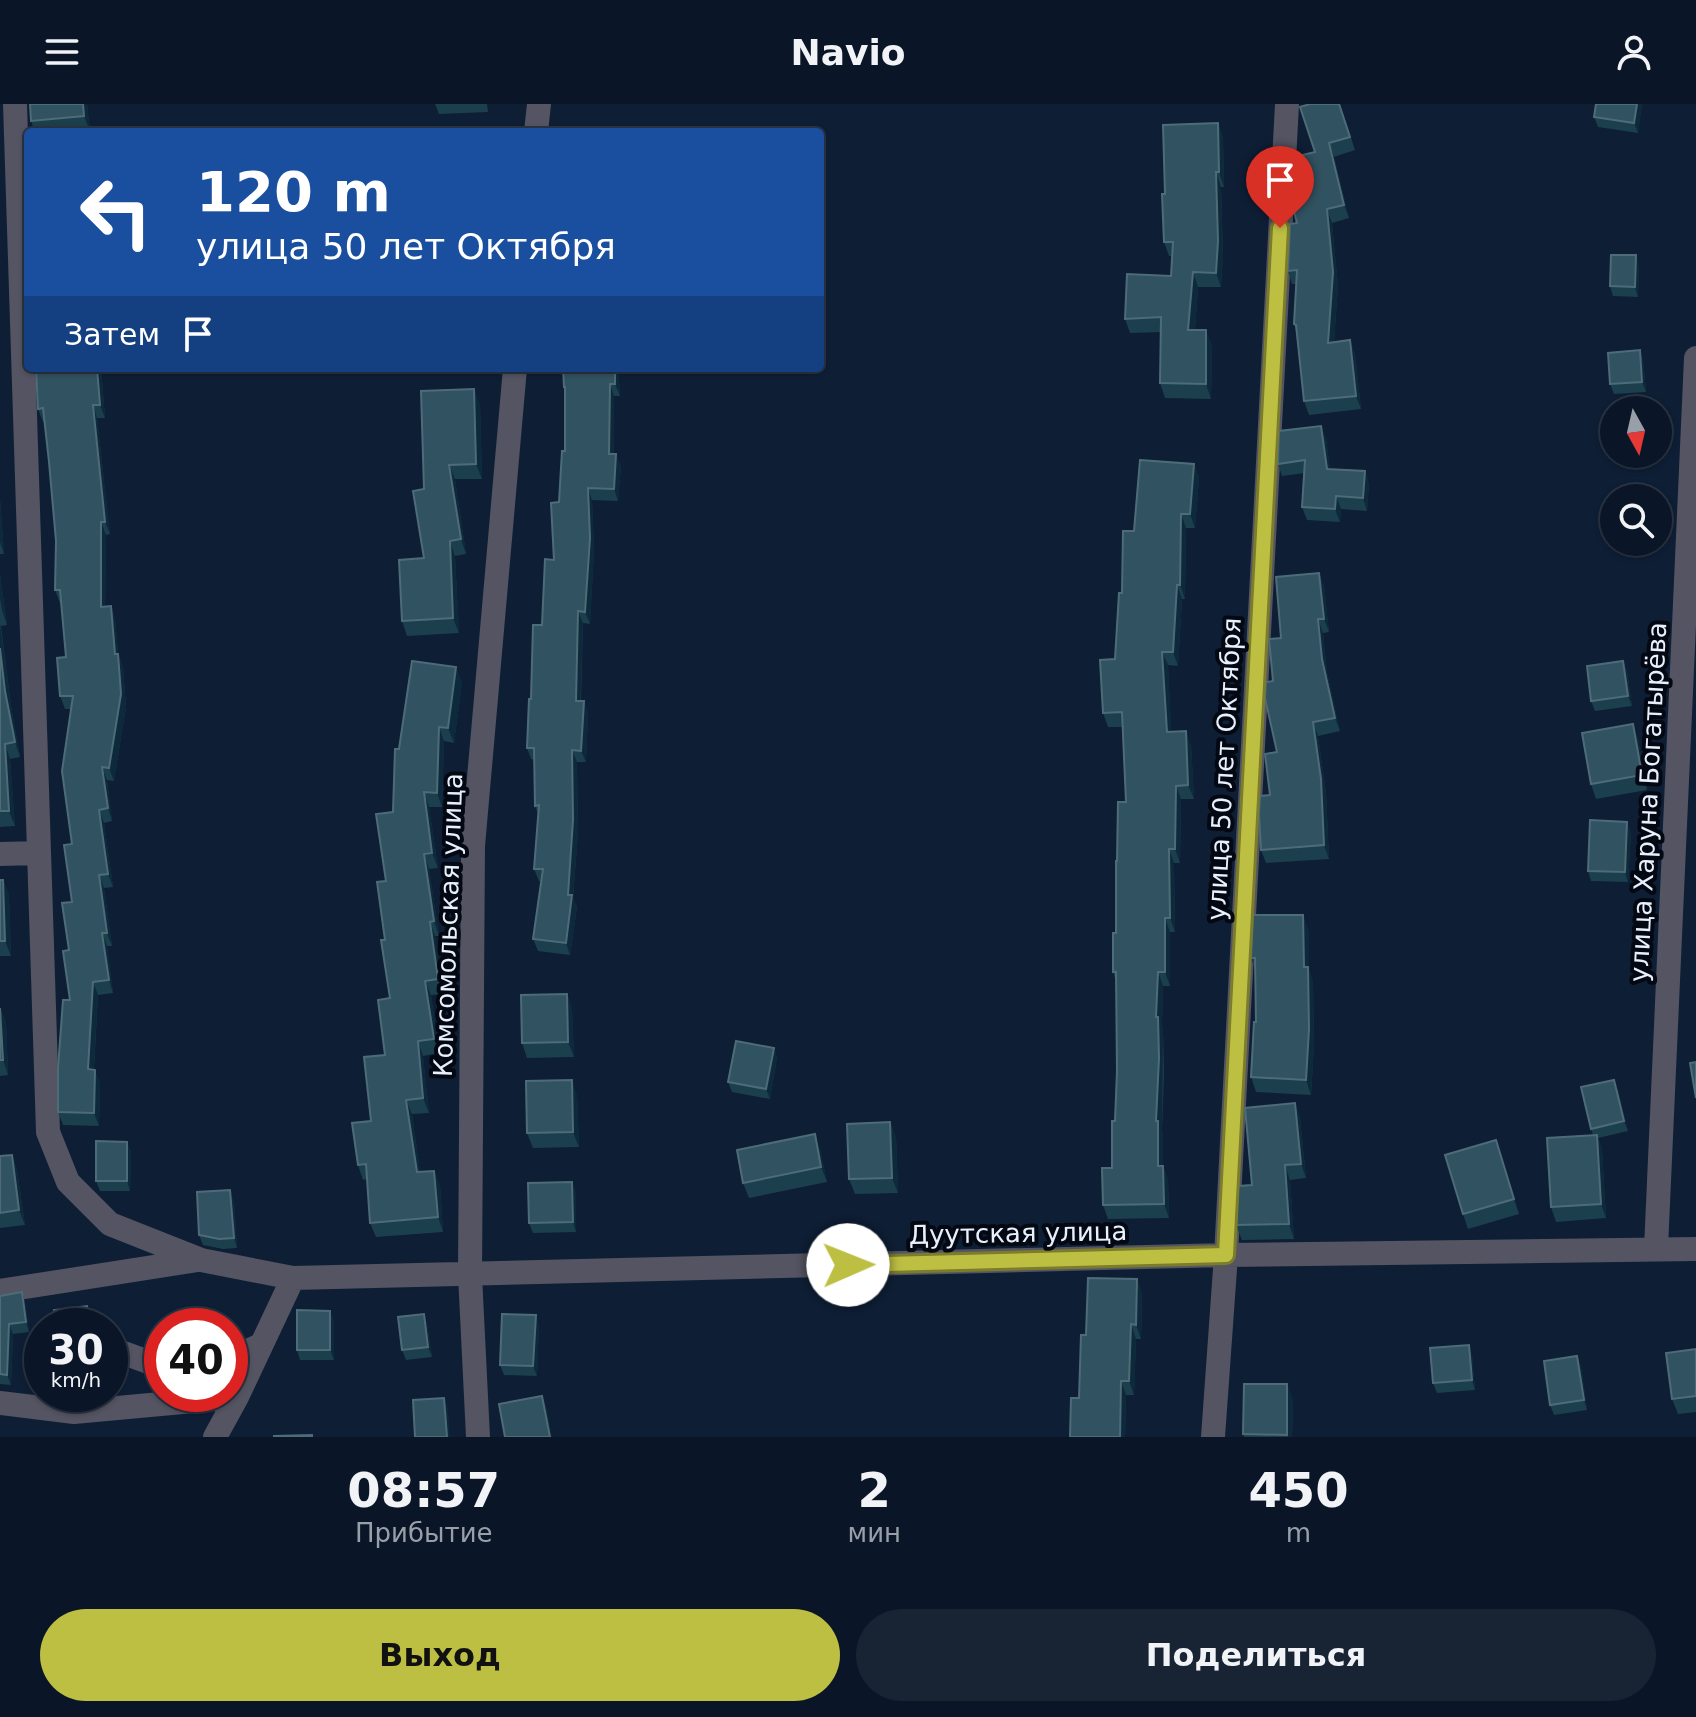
<!DOCTYPE html>
<html lang="ru">
<head>
<meta charset="utf-8">
<style>
  body { margin:0; font-family:"DejaVu Sans",sans-serif; background:#182334; color:#f1f3f6; height:100vh; display:flex; flex-direction:column; font-size:30px; white-space:nowrap }
  * { box-sizing:border-box; margin:0 }
  p { font-size:26px; color:#999fa8 }
  .icon { flex:none; width:44px; height:44px; fill:none; stroke:currentColor; stroke-width:2; stroke-linecap:round; stroke-linejoin:round }
  .map { position:relative; height:1333px; overflow:hidden }
  .drawer { display:flex; flex-direction:column; background:#0a1628; flex:1 }
  .drawer>* { flex:none }
  .banner { position:absolute; left:24px; top:24px; width:800px; height:244px; border-radius:8px; box-shadow:0 2px 6px #0004,0 0 0 2px #2a3545; background:#1a4fa0; color:#fff; overflow:hidden }
  .needle { width:52px; rotate:172deg }
  .fabs { position:absolute; left:1600px; top:292px; display:grid; gap:16px }
  .fabs a { display:grid; place-items:center; width:72px; height:72px; border-radius:50%; background:#0a1628; box-shadow:0 2px 6px #0004,0 0 0 2px #2a3545; font-size:40px }
  .speed { position:absolute; left:24px; top:1204px; display:flex; gap:16px; font-size:40px; font-weight:700; text-align:center }
  .speed>* { display:grid; place-content:center; width:104px; height:104px; border-radius:50%; background:#0a1628; box-shadow:0 2px 6px #0004,0 0 0 2px #2a3545; line-height:1 }
  .speed small { font-size:20px; font-weight:400 }
  .speed .limit { border:12px solid #d22; background:#fff; color:#111 }
  .pin { position:absolute; display:grid; place-items:center; width:68px; height:68px; color:#fff; margin:-82px -34px; border-radius:50% 50% 50% 0; rotate:-45deg; box-shadow:0 0 8px #0007 }
  .pin .icon { rotate:45deg }
  .me { position:absolute; width:88px; margin:-44px; rotate:89deg; stroke-linejoin:round; filter:drop-shadow(0 0 6px #0008) }
  .turn { display:flex; align-items:center; gap:28px; height:168px; padding:0 40px; font-size:36px }
  .turn .icon { width:104px; height:104px; stroke-width:2.5 }
  .turn b { display:block; font-size:56px; line-height:68px }
  .then { display:flex; align-items:center; height:76px; padding:0 40px; background:#0003; gap:16px; font-size:30px }
  .eta { display:flex; justify-content:space-evenly; align-items:center; height:136px; text-align:center }
  .eta b { font-size:48px; font-weight:600; line-height:56px }
  .button { display:flex; gap:16px; margin-top:auto; padding:16px 40px }
  .button a { flex:1; height:92px; border-radius:48px; background:#bdbf43; color:#111; font-size:32px; font-weight:600; line-height:92px; text-align:center }
  .button a+a { background:#182334; color:#f1f3f6 }
  header { display:flex; justify-content:space-between; align-items:center; height:104px; padding:0 40px; background:#0a1628; font-size:36px; font-weight:600 }
  .map>svg:first-child { display:block }
  .lines { fill:none; stroke-linecap:round; stroke-linejoin:round }
  .minor { stroke:#545462; stroke-width:24 }
  .wall { fill:#1b3f4d }
  .shaded-wall { fill:#0d2a3c }
  .building { fill:#315260; stroke:#4e6b78; stroke-width:2 }
  .route-casing { stroke:#7b7c2c; stroke-width:20 }
  .route { stroke:#bdbf43; stroke-width:14 }
  .labels { text-anchor:middle; stroke-width:8; stroke-linejoin:round; paint-order:stroke }
  .street-label { font-size:26px; fill:#e7f0fc; stroke:#030812 }
</style>
</head>
<body>
<header><svg class="icon" aria-label="menu" viewBox="0 0 24 24"><path d="M4 6h16M4 12h16M4 18h16"/></svg>Navio<svg class="icon" aria-label="person" viewBox="0 0 24 24"><circle cx="12" cy="8" r="4"/><path d="M4 21q1-7 8-7t8 7"/></svg></header>
<div class="map">
<svg width="1696" height="1333" viewBox="0 0 1696 1333">
  <rect width="100%" height="100%" fill="#0e1e35"/>
  <g class="lines">
    <path class="minor" d="M15 0 48 1028 68 1078 110 1120 201 1156 293 1174 1226 1151 1696 1145
      M536 28 539 0
      M0 750 39 749
      M1656 1144 1696 254
      M0 1187 198 1156
      M110 1244 162 1263
      M230 1255 261 1241
      M0 1299 74 1308 237 1293
      M215 1333 237 1293 293 1174
      M478 1333 470 1171 473 742 515 264
      M1213 1333 1226 1151 1287 0"/>
  </g>
  <path class="wall" d="M30 0H87L90 27 76 28H35L31 17Z
    M435 0H487L488 8 439 10Z
    M1340 0 1355 46 1334 53 1349 114 1332 119 1338 182 1334 238 1350 236 1355 250 1361 305 1309 311 1304 297 1297 230 1294 220 1296 180H1292L1288 167 1297 119 1315 48Z
    M1596 0H1642L1638 29 1598 23 1594 13Z
    M1218 19 1223 34 1224 83H1221L1223 151 1221 183H1198L1195 226 1212 241 1211 295 1165 294 1160 279 1161 228 1130 229 1125 215 1171 172 1172 152H1169L1164 138 1165 90Z
    M1639 161 1638 193 1613 192 1610 182Z
    M1640 246 1643 256 1646 288 1614 290 1610 280Z
    M101 264 105 314H97L110 430 106 431 105 503 111 502 115 515 118 550 123 563 126 603 114 677 107 676 112 717 104 719 113 783 104 784 112 842H107L113 889 98 891 94 965 100 979 99 1022 63 1021 58 1008 70 896 69 846 72 798 71 605H65L60 592 66 553 61 499H60L55 486 56 437 49 358 44 318H43L38 305Z
    M618 264 620 292H614V350L621 362 618 397 592 396 594 446 590 520 583 519 581 597 588 609 586 658H577L578 728 573 794 577 803 570 851 538 847 533 835 541 777H539L534 765 538 710 535 702 534 656 531 655 527 644 531 595 542 521 554 456 559 398 565 347V287L564 283Z
    M480 300 482 375H455L466 450 455 452 459 529 407 532 402 517 424 454V385Z
    M1326 334 1330 365 1365 367 1369 380 1367 407 1341 405 1340 418 1307 416 1302 403 1305 369 1282 372 1278 360Z
    M1194 360 1199 374 1195 424H1186L1185 495H1182L1178 562 1168 561 1171 628 1191 641 1194 695H1181L1180 759H1174L1175 828H1170V882H1163L1162 921 1163 927 1164 968 1162 1027 1163 1031V1062L1168 1076 1169 1114 1108 1115 1103 1101 1112 1064 1117 967 1116 878 1113 868 1116 829 1117 757 1126 698 1123 623H1108L1103 609 1115 555 1122 489 1134 427Z
    M0 395 4 450H0Z
    M1319 469 1324 482 1329 528 1323 529 1327 569 1340 627 1318 632 1326 689 1329 755 1266 759 1261 746 1277 648 1273 577 1281 534Z
    M0 470 7 521 1 522 11 602 20 653 10 655 15 722 0 723Z
    M1623 557 1627 567 1632 602 1595 607 1591 597Z
    M462 578 454 639 444 637 442 703H429L438 764 429 765 439 832H435L443 890 431 891 439 949 423 952 429 1009 412 1010 420 1068 440 1081 443 1128 376 1133 370 1119 367 1075 363 1076 358 1061 371 1017 385 951 390 894 385 836 386 777 399 645Z
    M1638 635 1647 686 1596 695 1591 680Z
    M1631 728 1628 778 1591 777 1588 767Z
    M0 776H3L9 791 11 852H0Z
    M1309 826V866L1313 878 1314 940 1311 991 1256 988 1251 973 1256 918 1255 866 1251 854Z
    M567 890 572 905 574 953 527 954 522 939Z
    M0 904 6 918 8 971 0 972Z
    M774 944 777 954 770 995 732 988 728 978Z
    M1618 986 1628 1027 1598 1034 1602 1046 1606 1114 1556 1118 1551 1103 1593 1031 1591 1025Z
    M577 991 579 1043 533 1044 527 1029Z
    M1295 999 1300 1014 1306 1074 1290 1076 1294 1135 1242 1136 1236 1121 1252 1081Z
    M890 1018 896 1033 898 1089 855 1090 849 1075Z
    M1496 1036 1519 1110 1468 1125 1463 1110Z
    M127 1038 131 1048 130 1087H100L96 1077Z
    M820 1045 827 1078 749 1094 743 1079Z
    M12 1051 17 1066 25 1121 0 1124V1052Z
    M576 1088V1128L533 1129 529 1119Z
    M234 1096 237 1144 223 1145 203 1141 199 1131Z
    M1137 1175 1142 1190 1141 1235H1136L1134 1291H1126L1125 1333 1079 1294 1086 1231Z
    M22 1188 25 1198 29 1228 13 1230 11 1281 0 1280V1192Z
    M330 1207 334 1217V1256H300L297 1246Z
    M424 1210 427 1220 432 1253 406 1256 402 1246Z
    M539 1221 537 1272 504 1271 500 1261Z
    M1696 1245V1308L1678 1310 1672 1295Z
    M1472 1251 1475 1286 1437 1289 1433 1279Z
    M1577 1252 1581 1262 1587 1306 1554 1311 1550 1301Z
    M1293 1295 1292 1333H1244L1243 1330Z"/>
  <path class="shaded-wall" d="M83 0H87L90 27 84 12Z
    M1637 0H1642L1638 29 1634 19Z
    M1218 19 1223 34 1224 83 1219 68Z
    M1329 39 1334 53 1349 114 1344 101Z
    M1216 68 1221 83 1223 151 1221 183 1216 169Z
    M1327 105 1332 119 1338 182 1333 252 1328 239Z
    M1636 151 1639 161 1638 193 1635 183Z
    M1193 168 1198 183 1194 240 1188 226Z
    M1206 226 1212 241 1211 295 1206 280Z
    M1350 236 1355 250 1361 305 1356 292Z
    M1640 246 1643 256 1646 288 1642 278Z
    M97 264H101L105 314 100 301Z
    M615 264H618L620 292 615 280Z
    M610 280 614 292V362L609 350Z
    M474 285 480 300 482 375 476 360Z
    M93 301 97 314 110 430 105 418Z
    M1321 322 1326 334 1332 378 1327 365Z
    M616 350 621 362 618 397 614 385Z
    M1194 360 1199 374 1195 424 1190 410Z
    M449 361 455 375 466 450 461 435Z
    M1365 367 1369 380 1367 407 1363 394Z
    M588 384 592 396 594 446 590 520 585 508Z
    M1336 392 1341 405 1340 418 1335 405Z
    M0 395 4 450 0 438Z
    M1181 410 1186 424 1185 495 1180 481Z
    M101 418 106 431 105 516 101 503Z
    M450 437 455 452 459 529 453 514Z
    M1319 469 1324 482 1329 528 1324 515Z
    M0 470 7 521 2 506 0 494Z
    M1177 481 1182 495 1178 562 1173 548Z
    M111 502 115 515 118 550 123 563 126 603 114 677 109 664 115 550Z
    M578 507 583 519 580 609 576 597Z
    M1318 515 1323 529 1327 569 1340 627 1335 614 1322 555Z
    M0 519 11 602 20 653 15 638 5 587 0 544Z
    M1162 548 1168 561 1172 642 1167 628Z
    M1623 557 1627 567 1632 602 1628 592Z
    M456 563 462 578 454 639 448 624Z
    M584 597 588 609 586 658 581 647Z
    M1313 618 1318 632 1326 689 1329 755 1324 741Z
    M1633 620 1638 635 1647 686 1642 671Z
    M439 623 444 637 442 703 437 689Z
    M1186 627 1191 641 1194 695 1188 681Z
    M5 640 10 655 15 722 9 707Z
    M572 646 577 658 578 728 573 794 577 803 570 851 566 839Z
    M102 663 107 676 112 717 108 704Z
    M1176 682 1181 695 1180 759 1175 745Z
    M424 688 429 703 438 764 432 749Z
    M99 706 104 719 113 783 108 770Z
    M1627 718 1631 728 1628 778 1625 768Z
    M1169 745 1174 759 1175 828 1170 814Z
    M424 750 429 765 439 832 434 817Z
    M99 771 104 784 112 842 107 829Z
    M3 776 9 791 11 852 5 837Z
    M1303 811 1309 826V866L1313 878 1314 940 1311 991 1306 976Z
    M1165 814 1170 828V882L1165 868Z
    M430 818 435 832 443 890 438 875Z
    M102 829 107 842 113 889 109 876Z
    M1158 868 1163 882 1162 921 1163 927 1162 1027 1163 1031V1076L1158 1062 1156 1017V913Z
    M425 877 431 891 439 949 434 935Z
    M93 878 98 891 93 978 88 965Z
    M567 890 572 905 574 953 568 938Z
    M0 904 6 918 8 971 3 956Z
    M418 937 423 952 429 1009 423 994Z
    M774 944 777 954 770 995 766 985Z
    M95 966 100 979 99 1022 94 1009Z
    M572 976 577 991 579 1043 573 1028Z
    M1614 976 1618 986 1628 1027 1624 1017Z
    M406 996 412 1010 422 1082 417 1068Z
    M1295 999 1300 1014 1306 1074 1301 1060Z
    M890 1018 896 1033 898 1089 892 1074Z
    M815 1030 820 1045 827 1078 821 1063Z
    M1597 1031 1602 1046 1606 1114 1601 1100Z
    M1496 1036 1501 1050 1519 1110 1514 1095Z
    M127 1038 131 1048 130 1087 127 1077Z
    M12 1051 17 1066 25 1121 19 1106Z
    M1285 1061 1290 1076 1294 1135 1289 1120Z
    M1163 1062 1168 1076 1169 1114 1164 1100Z
    M434 1067 440 1081 443 1128 438 1113Z
    M572 1078 576 1088V1128L573 1118Z
    M230 1086 234 1096 237 1144 234 1134Z
    M1137 1175 1142 1190 1141 1235 1136 1221Z
    M22 1188 25 1198 29 1228 26 1218Z
    M87 1202 91 1212 92 1222H90Z
    M330 1207 334 1217V1256L330 1246Z
    M424 1210 427 1220 432 1253 428 1243Z
    M536 1211 539 1221 537 1272 533 1262Z
    M9 1220 13 1230 11 1281 7 1271Z
    M1131 1220 1136 1235 1134 1291 1129 1277Z
    M1469 1241 1472 1251 1475 1286 1472 1276Z
    M1577 1252 1581 1262 1587 1306 1584 1296Z
    M1121 1277 1126 1291 1125 1333H1120Z
    M1287 1280 1293 1295 1292 1333H1288L1287 1331Z
    M542 1292 547 1305 552 1333H550Z
    M444 1294 448 1304 450 1333H447Z"/>
  <path class="building" d="M30 0H83L84 12 31 17Z
    M1310 0H1339L1350 33 1329 39 1344 101 1327 105 1333 168 1328 239 1350 236 1356 292 1304 297 1296 221 1294 220 1297 166 1288 167 1290 120 1297 119 1291 96 1294 53 1315 48 1300 3Z
    M1596 0H1637L1634 19 1594 13Z
    M1218 19 1219 68H1216L1218 137 1216 169 1193 168 1188 226H1206V280L1160 279 1161 213 1125 215 1127 170 1171 172 1173 138H1164L1162 90H1165L1163 21Z
    M1611 151H1636L1635 183 1610 182Z
    M1640 246 1642 278 1610 280 1608 249Z
    M36 264H97L100 301H93L105 418H101V503L111 502 115 550H118L121 590 109 664 102 663 108 704 99 706 108 770 99 771 107 829H102L109 876 93 878 88 965 95 966 94 1009 58 1008V964L63 896H70L63 847 69 846 62 799 72 798 64 741 72 740 62 667 73 592H60L57 554 66 553 60 486H55L56 437 49 358 43 304 38 305Z
    M563 264H615V280H610L609 350H616L614 385 588 384 590 434 585 508 578 507 576 597H584L581 647 572 646 573 716 568 791H572L566 839 533 835 543 765H534L539 701 535 702 534 644H527L529 595H531L533 521H542L545 455 554 456 551 399 559 398 562 347H565V283H564Z
    M474 285 476 360 449 361 461 435 450 437 453 514 402 517 399 456 424 454 413 387 424 385 421 287Z
    M1321 322 1327 365 1365 367 1363 394 1336 392 1335 405 1302 403 1305 356 1278 360 1279 327Z
    M1140 356 1194 360 1190 410H1181L1180 481H1177L1173 548H1162L1167 628 1186 627 1188 681 1176 682 1175 745H1169L1170 814H1165V868H1158L1156 913H1158L1159 954 1156 1017H1158V1062H1163L1164 1100 1103 1101 1102 1064H1112V1017H1115L1117 967 1116 868H1113V829H1116V757H1117L1118 698H1126L1122 608 1103 609 1100 556 1115 555 1119 489H1122L1123 427H1134Z
    M1319 469 1324 515H1318L1322 555 1335 614 1313 618 1321 675 1324 741 1261 746 1259 709 1260 692 1270 691 1265 650 1277 648 1265 594 1266 578 1273 577 1269 535 1281 534 1276 473Z
    M0 544 5 587 15 638 5 640 9 707H0Z
    M412 557 456 563 448 624 439 623 437 689 424 688 432 749 424 750 434 817 430 818 438 875 425 877 434 935 418 937 423 994 406 996 417 1068 434 1067 438 1113 370 1119 366 1060 358 1061 352 1019 371 1017 364 953 385 951 378 896 390 894 381 836H385L377 778 386 777 376 710 393 708 395 645H399Z
    M1623 557 1628 592 1591 597 1587 562Z
    M1633 620 1642 671 1591 680 1582 629Z
    M1590 716 1627 718 1625 768 1588 767Z
    M0 776H3L5 837H0Z
    M1253 811H1303L1304 863H1308L1309 925 1306 976 1251 973 1254 918H1256L1255 854H1251Z
    M567 890 568 938 522 939 521 891Z
    M0 904 3 956H0Z
    M736 937 774 944 766 985 728 978Z
    M1696 958V994L1690 959Z
    M572 976 573 1028 527 1029 526 977Z
    M1614 976 1624 1017 1591 1025 1581 983Z
    M1295 999 1301 1060 1285 1061 1289 1120 1236 1121 1238 1082 1252 1081 1245 1004Z
    M890 1018 892 1074 849 1075 847 1020Z
    M815 1030 821 1063 743 1079 737 1046Z
    M1597 1031 1601 1100 1551 1103 1547 1034Z
    M1496 1036 1514 1095 1463 1110 1445 1051Z
    M96 1037 127 1038V1077H96Z
    M12 1051 19 1106 0 1109V1052Z
    M572 1078 573 1118 529 1119 528 1079Z
    M230 1086 234 1134 219 1135 199 1131 197 1088Z
    M1088 1174 1137 1175 1136 1221 1131 1220 1129 1277H1121L1120 1333H1070L1071 1294H1079L1081 1231H1086Z
    M22 1188 26 1218 9 1220 7 1271 0 1270V1192Z
    M87 1202 90 1222H56L54 1206Z
    M297 1206 330 1207V1246H297Z
    M424 1210 428 1243 402 1246 398 1213Z
    M502 1210 536 1211 533 1262 500 1261Z
    M204 1220V1222H162L161 1238V1221Z
    M1469 1241 1472 1276 1433 1279 1430 1244Z
    M1696 1245V1292L1672 1295 1666 1249Z
    M1577 1252 1584 1296 1550 1301 1544 1257Z
    M1244 1280H1287V1331L1243 1330Z
    M542 1292 550 1333H505L499 1300Z
    M444 1294 447 1333H415L413 1296Z
    M312 1331V1333H274V1332Z"/>
  <g class="lines">
    <g class="route-casing">
      <path id="route" d="M848 1161 1226 1151 1280 124"/>
    </g>
    <use href="#route" class="route"/>
  </g>
  <g class="labels">
    <g class="street-label">
      <text transform="translate(1224 665) rotate(-87)" y="9">улица 50 лет Октября</text>
      <text transform="translate(1648 698) rotate(-87)" y="9">улица Харуна Богатырёва</text>
      <text transform="translate(448 821) rotate(-88)" y="9">Комсомольская улица</text>
      <text transform="translate(1018 1129) rotate(-1)" y="9">Дуутская улица</text>
    </g>
  </g>
</svg>
<div class="fabs">
<a><svg class="needle" viewBox="-14 -14 28 28"><path d="M0-13l5 13h-10z" fill="#e53935"/><path d="M0 13l5-13h-10z" fill="#999fa8"/></svg></a>
<a><svg class="icon" aria-label="search" viewBox="0 0 24 24"><circle cx="10" cy="10" r="6"/><path d="M15 15l6 6"/></svg></a>
</div>
<div class="speed"><div>30<small>km/h</small></div><div class="limit">40</div></div>
<div class="pin" style="left:1280px;top:124px;background:#d93025"><svg class="icon" aria-label="arrive" viewBox="0 0 24 24"><path d="M6 21V4h12l-3 4 3 4H6"/></svg></div>
<svg class="me" style="left:848px;top:1161px" viewBox="-20 -20 40 40"><circle r="19" fill="#fff"/><path d="M0-13L10 11 0 6-10 11z" fill="#bdbf43"/></svg>
<div class="banner">
<div class="turn"><svg class="icon" aria-label="left" viewBox="0 0 24 24"><path d="M17 20v-9H6M10 6l-5 5 5 5"/></svg><div><b>120 m</b>улица 50 лет Октября</div></div>
<div class="then">Затем<svg class="icon" aria-label="arrive" viewBox="0 0 24 24"><path d="M6 21V4h12l-3 4 3 4H6"/></svg></div>
</div>
</div>
<section class="drawer">
<div class="eta">
<div><b>08:57</b><p>Прибытие</p></div>
<div><b>2</b><p>мин</p></div>
<div><b>450</b><p>m</p></div>
</div>
<div class="button"><a>Выход</a><a>Поделиться</a></div>
</section>
</body>
</html>
